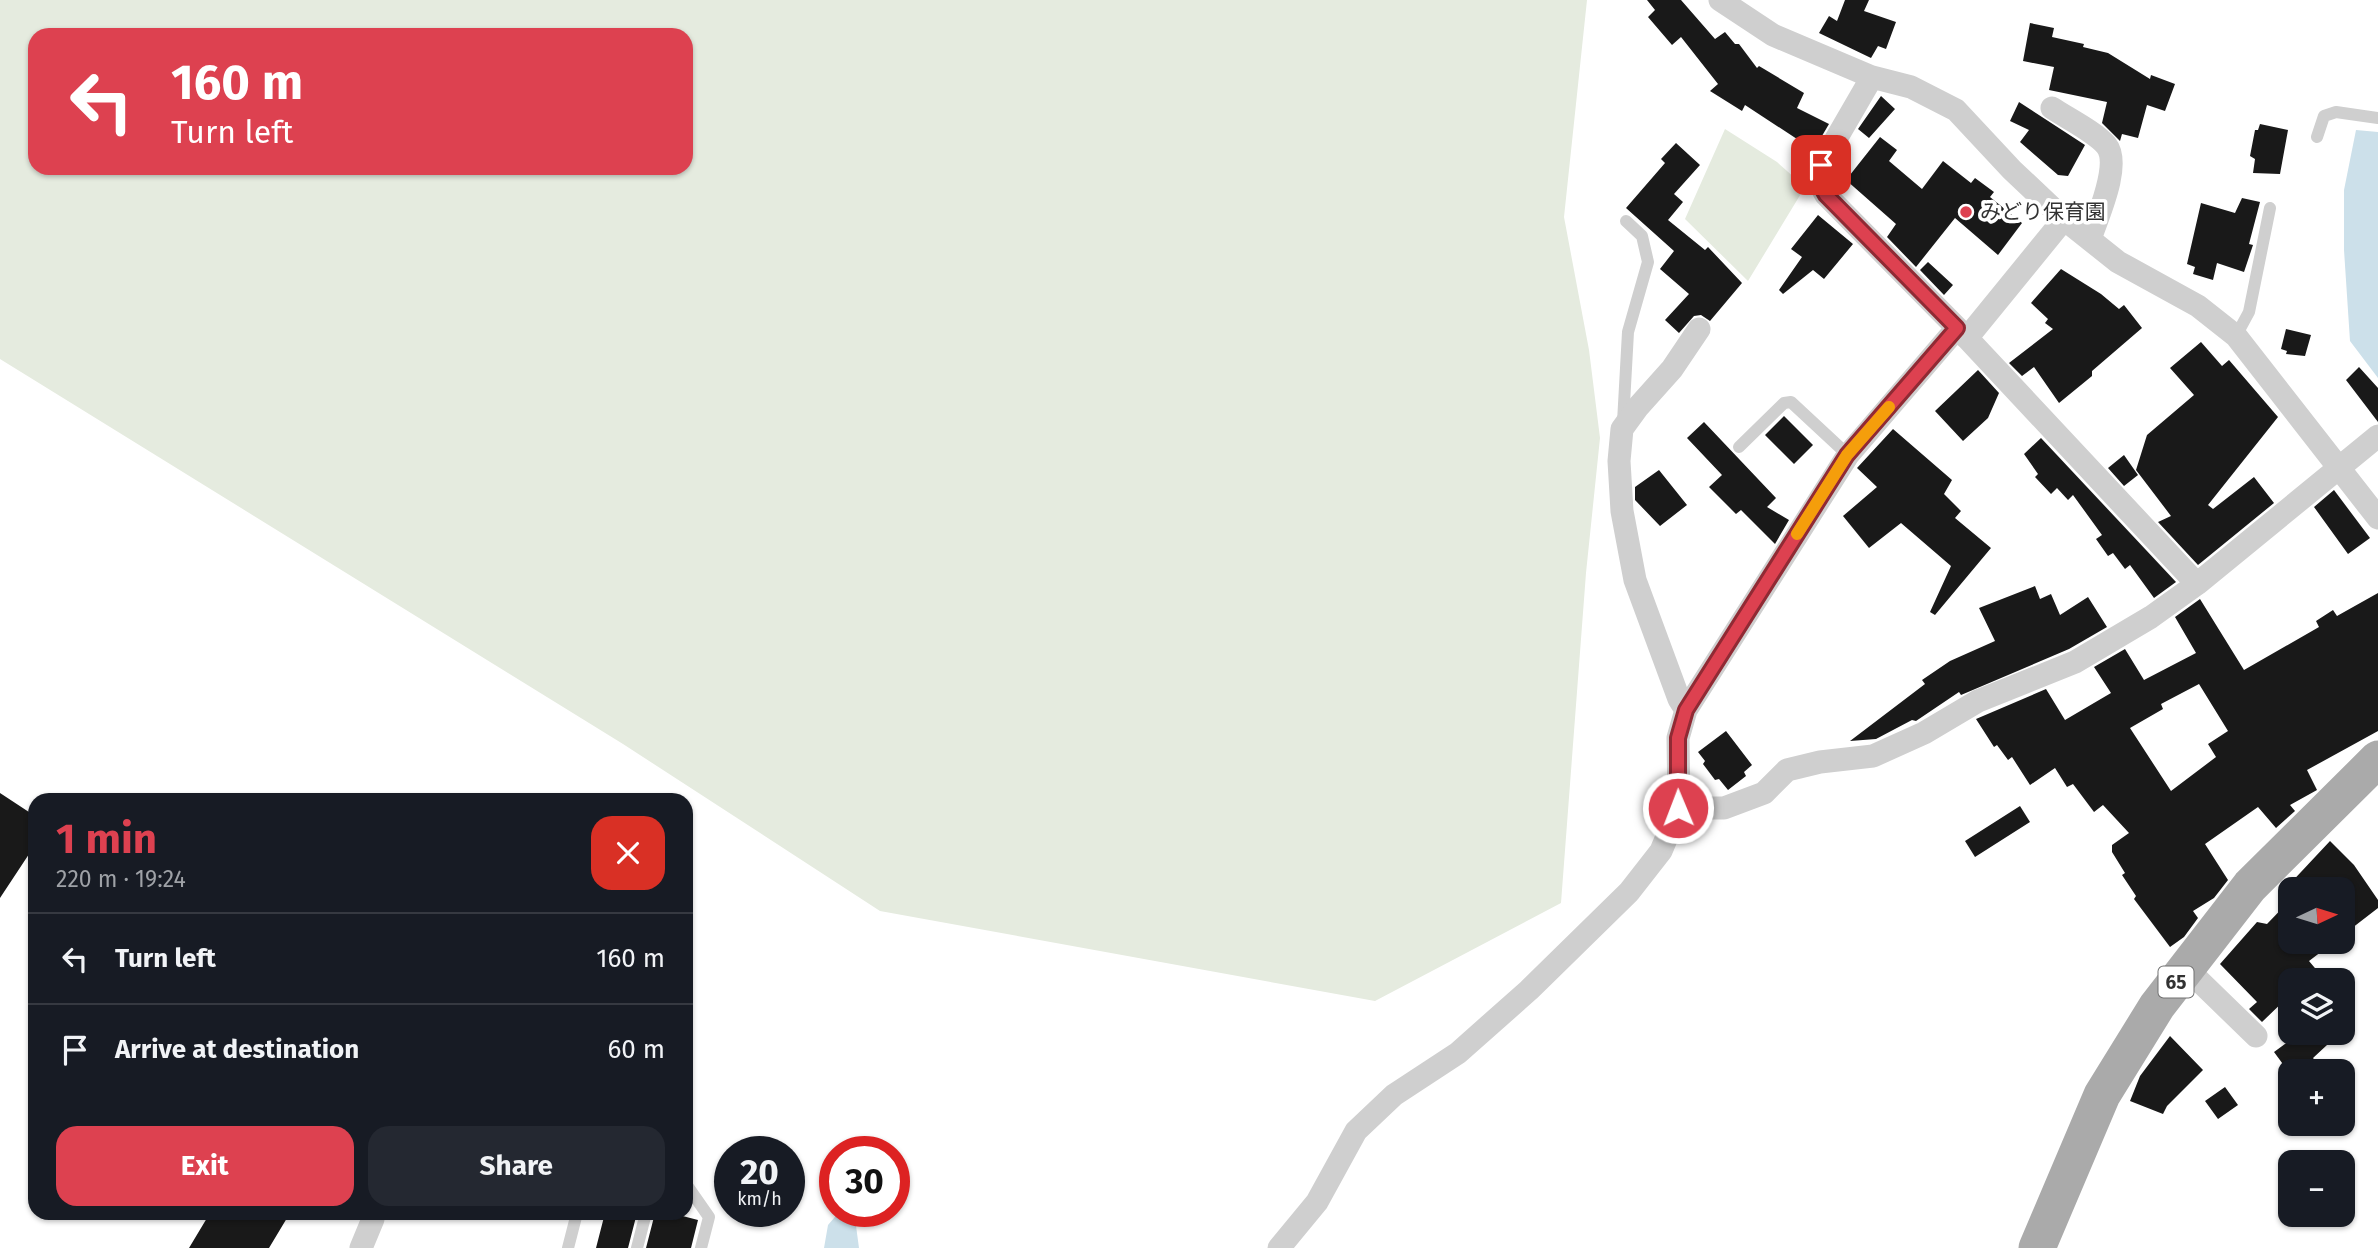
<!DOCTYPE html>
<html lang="en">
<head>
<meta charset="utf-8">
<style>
  body { margin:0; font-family:"Fira Sans","Noto Sans JP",sans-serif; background:#242831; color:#f1f3f6; height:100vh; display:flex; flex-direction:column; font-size:26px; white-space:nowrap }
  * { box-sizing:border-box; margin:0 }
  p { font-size:23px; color:#9ea1a6 }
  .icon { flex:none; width:38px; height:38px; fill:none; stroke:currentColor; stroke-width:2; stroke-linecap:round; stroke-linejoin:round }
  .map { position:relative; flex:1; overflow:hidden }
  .drawer { position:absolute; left:28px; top:793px; width:665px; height:427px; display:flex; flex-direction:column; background:#171b24; border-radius:21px; box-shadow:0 2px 5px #0004 }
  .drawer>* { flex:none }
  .banner { position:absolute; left:28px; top:28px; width:665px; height:147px; border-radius:21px; box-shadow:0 2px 5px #0004; background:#dd4150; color:#fff; overflow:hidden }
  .needle { width:46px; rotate:86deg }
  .controls { position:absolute; left:2278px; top:877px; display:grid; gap:14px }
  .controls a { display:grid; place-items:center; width:77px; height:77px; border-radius:14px; background:#171b24; box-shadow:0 2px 5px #0004; font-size:35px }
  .speed { position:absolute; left:714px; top:1136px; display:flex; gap:14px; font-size:35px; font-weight:700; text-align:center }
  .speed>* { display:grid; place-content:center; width:91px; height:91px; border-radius:50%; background:#171b24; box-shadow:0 2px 5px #0004; line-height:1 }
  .speed small { font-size:18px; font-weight:400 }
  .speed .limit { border:10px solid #d22; background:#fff; color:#111 }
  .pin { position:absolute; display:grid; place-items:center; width:60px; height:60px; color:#fff; margin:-30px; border-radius:14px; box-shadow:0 4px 10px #0006 }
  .me { position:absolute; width:77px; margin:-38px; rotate:359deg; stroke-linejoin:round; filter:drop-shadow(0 0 5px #0008) }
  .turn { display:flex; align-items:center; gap:24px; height:147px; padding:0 28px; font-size:32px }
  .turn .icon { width:91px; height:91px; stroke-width:2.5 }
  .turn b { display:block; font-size:49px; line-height:60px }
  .round { display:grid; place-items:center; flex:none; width:74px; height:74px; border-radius:21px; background:#242831 }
  .headline { display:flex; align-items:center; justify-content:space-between; height:119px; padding:0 28px }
  h1 { font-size:42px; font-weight:700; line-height:52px; color:#dd4150 }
  .button { display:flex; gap:14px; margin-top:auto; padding:14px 28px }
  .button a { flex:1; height:80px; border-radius:21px; background:#dd4150; color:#fff; font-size:28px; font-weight:700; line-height:80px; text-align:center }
  .button a+a { background:#242831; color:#f1f3f6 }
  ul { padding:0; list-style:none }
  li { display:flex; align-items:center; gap:21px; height:91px; padding:0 28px; border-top:2px solid #363941 }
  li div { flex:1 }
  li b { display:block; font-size:26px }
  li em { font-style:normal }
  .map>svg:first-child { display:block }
  .green { fill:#e5ebdf; fill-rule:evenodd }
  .water { fill:#cce0ea }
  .building { fill:#191919; fill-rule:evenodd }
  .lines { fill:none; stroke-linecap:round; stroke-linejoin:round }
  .lane { stroke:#cfcfcf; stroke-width:12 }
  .street { stroke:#cfcfcf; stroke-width:23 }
  .primary { stroke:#aaa; stroke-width:37 }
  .route-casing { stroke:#902a34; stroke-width:18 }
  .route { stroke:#dd4150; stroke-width:12 }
  .slow { stroke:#f59e0b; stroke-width:12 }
  .poi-dot { fill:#dd4150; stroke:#fff; stroke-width:2.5 }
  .labels { text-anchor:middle; stroke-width:7; stroke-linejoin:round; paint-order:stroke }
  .shield { fill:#fff; stroke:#707070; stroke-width:2 }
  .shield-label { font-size:19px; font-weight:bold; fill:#323232 }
  .poi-label { font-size:21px; fill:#323232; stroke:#fff; text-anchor:start }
</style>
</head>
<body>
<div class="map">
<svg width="2378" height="1248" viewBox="0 0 2378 1248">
  <rect width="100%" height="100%" fill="#fff"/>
  <path class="green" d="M0 0H1587L1564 217 1589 350 1600 438 1586 573 1561 903 1375 1001 880 911 623 744 0 359ZM35 35H686V168H35Z
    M1725 129 1777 162 1805 187 1748 281 1685 219Z"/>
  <path class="water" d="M2356 130 2378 132V378L2350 341 2344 250V190Z
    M840 1211H854L859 1248H824L828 1225Z"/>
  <path class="building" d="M1647 0H1681L1715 39 1725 32 1735 44H1739L1757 68 1759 66 1804 93 1797 108 1829 124 1809 158 1795 151 1800 141 1745 105 1742 111 1710 91 1718 84 1681 37 1672 45 1648 17 1655 10Z
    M1845 0H1869L1864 11 1896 22 1886 49 1878 46 1871 58 1819 33 1829 16 1837 21Z
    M2030 23 2054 28 2052 37 2084 44 2083 47 2108 53 2150 79 2151 75 2175 84 2165 111 2147 105 2138 138 2122 134 2120 141 2102 123 2107 102 2049 90 2054 67 2023 61Z
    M1881 96 1895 109 1869 138 1858 129Z
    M2019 102 2085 145 2068 176 2058 175 2020 142 2029 130 2010 121Z
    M2260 124 2288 130 2280 174 2253 173 2255 159 2250 156 2255 130H2258Z
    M1880 137 1897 150 1889 161 1922 189 1943 161 1971 183 1975 178 1994 192 1990 197 2022 223 1998 255 1955 218 1916 267 1887 237 1896 224 1846 180Z
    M1676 143 1700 165 1674 194 1683 202 1668 220 1705 250 1708 247 1742 283 1710 321 1701 315 1694 316 1679 333 1665 320 1689 294 1660 269 1674 251 1626 208 1665 163 1661 159Z
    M2242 198 2260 202 2249 244 2253 245 2244 272 2217 263 2213 280 2193 274 2195 267 2187 264 2201 203 2235 213Z
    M1818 215 1853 244 1824 279 1813 270 1783 294 1779 290 1802 257 1791 249Z
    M1928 262 1953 285 1944 295 1920 270Z
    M2061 269 2101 294 2119 309 2124 305 2142 328 2092 371V376L2059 403 2034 367 2022 376 2009 363 2053 329 2045 323 2048 319 2031 303Z
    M2286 329 2311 335 2305 356 2286 354 2287 351 2281 349Z
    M2201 342 2222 366 2229 360 2278 417 2208 505 2213 509 2254 477 2274 503 2198 565 2158 522 2171 516 2136 470 2147 435 2194 395 2170 368Z
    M2359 367 2378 388V422L2346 380Z
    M1978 370 1999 393 1988 418 1963 441 1935 411Z
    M1784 416 1813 445 1794 464 1765 435Z
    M1704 422 1776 498 1767 507 1789 520 1775 544 1741 510 1736 514 1709 487 1722 475 1687 438Z
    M1893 429 1952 480 1944 494 1961 511 1955 518 1991 548 1935 615 1930 612 1951 566 1901 523 1869 548 1843 516 1877 487 1857 468Z
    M2041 438 2176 582 2154 598 2130 565 2125 569 2113 553 2108 556 2096 539 2102 535 2073 495 2068 500 2057 488 2051 494 2035 477 2038 474 2024 454Z
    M2124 455 2138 475 2124 486 2108 468Z
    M1659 470 1687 505 1660 526 1635 500V487Z
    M2334 490 2370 538 2348 554 2314 507Z
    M2035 586 2040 599 2051 594 2060 615 2088 597 2107 627 2069 649 1961 695 1959 692 1916 721 1912 720 1876 739 1850 741 1925 684 1922 680 1950 661 1995 641 1979 608Z
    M2378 593V731L2307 770 2317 790 2290 805 2295 811 2276 828 2258 807 2205 844 2228 880 2214 898 2193 911 2198 918 2184 937 2170 947 2134 899 2136 896 2122 875 2125 873 2112 852V845L2129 833 2103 805 2094 812 2073 784 2067 787 2055 768 2030 785 2012 757 2008 760 1997 745 1994 747 1976 719 2046 689 2065 720 2111 693 2094 667 2125 649 2144 680 2196 653 2175 617 2200 599 2244 670 2319 627 2316 621 2333 610 2337 616ZM2199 684 2228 731 2208 744 2216 757 2171 791 2130 728 2163 709 2161 704Z
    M1726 731 1752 765 1744 772 1746 776 1728 790 1719 779 1715 780 1703 764 1705 761 1698 752Z
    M0 793 35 816V845L0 898Z
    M2020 806 2030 822 1975 857 1965 841Z
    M2330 841 2354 865 2378 900V908L2343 935V889H2285Z
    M2291 899V942H2334L2309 961 2325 980H2291V994L2262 1022 2249 1009 2257 1002 2220 964 2257 922 2267 924Z
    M2301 1032H2341L2313 1058 2323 1071H2288L2274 1052Z
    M2170 1036 2203 1070 2167 1106 2163 1114 2130 1101 2140 1076Z
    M2225 1087 2238 1105 2218 1119 2205 1101Z
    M210 1213H290L269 1248H189Z
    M605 1213H637L628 1248H596Z
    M655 1213H671L698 1220 691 1248H646Z"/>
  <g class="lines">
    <path class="lane" d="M2317 137 2324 116 2336 112 2378 118
      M2236 336 2249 312 2270 208
      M1623 422 1628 332 1648 262 1642 236 1626 221
      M1739 447 1784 403 1791 402 1848 455
      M686 1184 709 1217 701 1248
      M568 1248 577 1213
      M637 1248 646 1213"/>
    <path class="street" d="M1720 0 1773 35 1872 77 1911 87 1956 110 2012 170 2064 219 2118 262 2198 306 2236 336 2378 518
      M1872 77 1821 165 1817 179 1826 195 1967 338 2197 584
      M2052 108C2067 118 2095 132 2106 145 2122 164 2097 218 2090 239
      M1967 338 2064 219
      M1686 710 1679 699 1635 580 1622 511 1619 461 1622 429 1638 407 1672 369 1699 329
      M1679 808H1724L1764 793 1787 770 1820 762 1873 756 1924 733 1978 701 2075 662 2151 617 2197 584 2378 436
      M2186 968 2256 1036
      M361 1248 373 1219V1213
      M1279 1248 1317 1202 1356 1131 1394 1095 1458 1053 1529 990 1629 892 1661 851 1679 808 1678 738 1686 710 1848 455 1957 328"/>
    <path class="primary" d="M2037 1248 2102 1095 2157 1006 2250 886 2378 759"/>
  </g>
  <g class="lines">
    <g class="route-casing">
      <path id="route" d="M1678 808V738L1686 710 1847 455 1957 328 1826 195 1817 179 1821 165"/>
    </g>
    <use href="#route" class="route"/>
    <path class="slow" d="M1797 534 1847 455 1889 407"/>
  </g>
  <circle class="poi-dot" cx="1966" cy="212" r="7"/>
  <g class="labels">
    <rect class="shield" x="2158.5" y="966.5" width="35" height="31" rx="5"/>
    <g class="shield-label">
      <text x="2176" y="989">65</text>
    </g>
    <g class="poi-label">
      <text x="1980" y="219">みどり保育園</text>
    </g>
  </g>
</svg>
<div class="controls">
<a><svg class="needle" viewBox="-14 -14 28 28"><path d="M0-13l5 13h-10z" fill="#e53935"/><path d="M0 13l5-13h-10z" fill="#9ea1a6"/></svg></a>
<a><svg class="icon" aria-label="layers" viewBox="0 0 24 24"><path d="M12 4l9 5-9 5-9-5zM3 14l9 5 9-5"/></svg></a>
<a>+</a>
<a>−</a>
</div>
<div class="speed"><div>20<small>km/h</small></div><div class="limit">30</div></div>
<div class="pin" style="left:1821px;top:165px;background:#d93025"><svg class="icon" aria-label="arrive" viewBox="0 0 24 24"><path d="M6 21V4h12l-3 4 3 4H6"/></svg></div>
<svg class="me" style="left:1678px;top:808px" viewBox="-20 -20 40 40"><circle r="17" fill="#dd4150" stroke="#fff" stroke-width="3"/><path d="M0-11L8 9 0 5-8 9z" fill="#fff"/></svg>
<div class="banner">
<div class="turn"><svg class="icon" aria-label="left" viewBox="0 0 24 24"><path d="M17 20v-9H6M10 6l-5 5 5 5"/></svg><div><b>160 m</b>Turn left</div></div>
</div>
<section class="drawer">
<div class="headline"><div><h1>1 min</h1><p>220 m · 19:24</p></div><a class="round" style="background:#d93025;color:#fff"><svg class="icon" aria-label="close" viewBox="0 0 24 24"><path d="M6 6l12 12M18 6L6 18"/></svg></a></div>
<ul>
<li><svg class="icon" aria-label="left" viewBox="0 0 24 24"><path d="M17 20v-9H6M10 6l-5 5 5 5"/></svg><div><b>Turn left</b></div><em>160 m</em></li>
<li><svg class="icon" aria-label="arrive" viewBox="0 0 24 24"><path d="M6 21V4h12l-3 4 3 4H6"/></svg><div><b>Arrive at destination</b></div><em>60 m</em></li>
</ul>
<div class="button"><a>Exit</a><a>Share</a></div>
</section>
</div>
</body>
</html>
